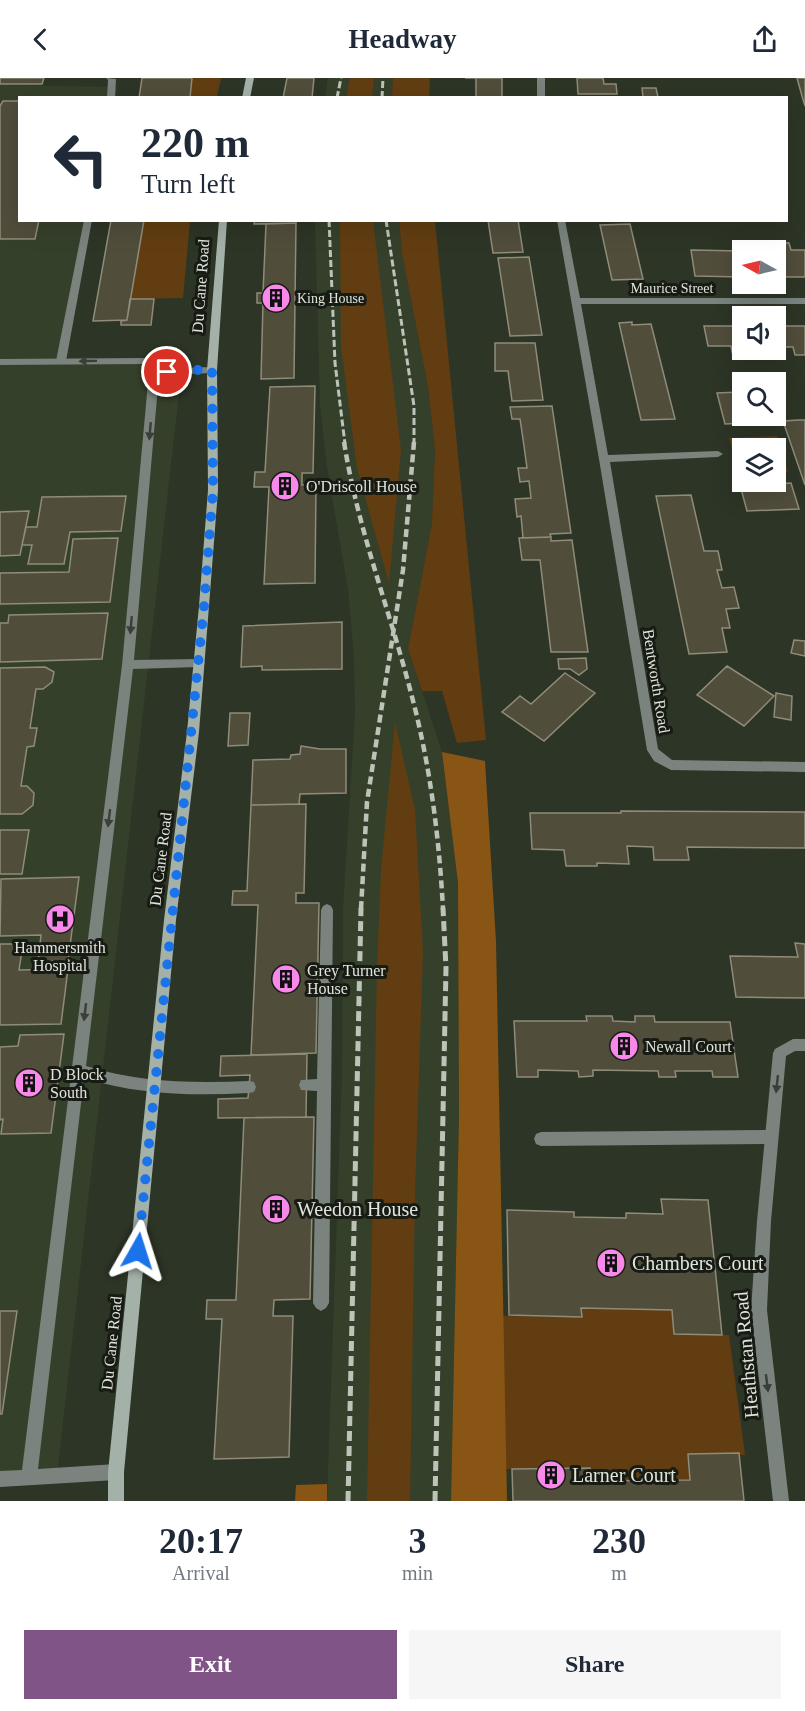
<!DOCTYPE html>
<html lang="en">
<head>
<meta charset="utf-8">
<style>
  body { margin:0; font-family:Georgia,serif; background:#f6f6f7; color:#1f2937; height:100vh; display:flex; flex-direction:column; font-size:22px; white-space:nowrap }
  * { box-sizing:border-box; margin:0 }
  p { font-size:20px; color:#747a83 }
  .icon { flex:none; width:33px; height:33px; fill:none; stroke:currentColor; stroke-width:2; stroke-linecap:round; stroke-linejoin:round }
  .map { position:relative; height:1423px; overflow:hidden }
  .sheet { display:flex; flex-direction:column; background:#fff; flex:1 }
  .sheet>* { flex:none }
  .banner { position:absolute; left:18px; top:18px; width:770px; height:126px; border-radius:0px; box-shadow:0 6px 24px #0002; background:#fff; color:#1f2937; overflow:hidden }
  .needle { width:39px; rotate:278deg }
  .buttons { position:absolute; left:732px; top:162px; display:grid; gap:12px }
  .buttons a { display:grid; place-items:center; width:54px; height:54px; border-radius:0px; background:#fff; box-shadow:0 6px 24px #0002; font-size:30px }
  .pin { position:absolute; display:grid; place-items:center; width:51px; height:51px; color:#fff; margin:-26px; border:3px solid #fff; border-radius:50%; box-shadow:0 2px 6px #0007 }
  .me { position:absolute; width:66px; margin:-33px; rotate:6deg; stroke-linejoin:round; filter:drop-shadow(0 0 4px #0008) }
  .turn { display:flex; align-items:center; gap:21px; height:126px; padding:0 24px; font-size:27px }
  .turn .icon { width:78px; height:78px; stroke-width:2.5 }
  .turn b { display:block; font-size:42px; line-height:51px }
  .eta { display:flex; justify-content:space-evenly; align-items:center; height:102px; text-align:center }
  .eta b { font-size:36px; font-weight:700; line-height:42px }
  .button { display:flex; gap:12px; margin-top:auto; padding:12px 24px }
  .button a { flex:1; height:69px; border-radius:0px; background:#815488; color:#fff; font-size:24px; font-weight:700; line-height:69px; text-align:center }
  .button a+a { background:#f6f6f7; color:#1f2937 }
  header { display:flex; justify-content:space-between; align-items:center; height:78px; padding:0 24px; background:#fff; font-size:27px; font-weight:700 }
  .map>svg:first-child { display:block }
  .built { fill:#35402b }
  .green { fill:#623d11 }
  .forest { fill:#885514 }
  .building { fill:#504d3b; stroke:#8f8c79; stroke-width:1.5 }
  .lines { fill:none; stroke-linecap:round; stroke-linejoin:round }
  .lane { fill:#7a837e; fill-rule:evenodd }
  .street { fill:#7a837e; fill-rule:evenodd }
  .secondary { fill:#a3b1a9; fill-rule:evenodd }
  .rail-far2 { stroke:#bec3b9; stroke-width:3; stroke-dasharray:7 3; stroke-linecap:butt }
  .rail-far1 { stroke:#bec3b9; stroke-width:4.5; stroke-dasharray:8 4.5; stroke-linecap:butt }
  .rail { stroke:#bec3b9; stroke-width:5; stroke-dasharray:10 5; stroke-linecap:butt }
  .oneway { fill:#3a3f39 }
  .route { stroke:#1a73e8; stroke-width:10; stroke-dasharray:0 18 }
  .labels { text-anchor:middle; stroke-width:6; stroke-linejoin:round; paint-order:stroke }
  .far-street-label { font-size:14px; fill:#e0e5dc; stroke:#171b14 }
  .far-poi-label { font-size:14px; fill:#e0e5dc; stroke:#171b14; text-anchor:start }
  .street-label { font-size:16px; fill:#e0e5dc; stroke:#171b14 }
  .poi-label { font-size:16px; fill:#e0e5dc; stroke:#171b14; text-anchor:start }
  .near-poi-label { font-size:20px; fill:#e0e5dc; stroke:#171b14; text-anchor:start }
  .near-street-label { font-size:20px; fill:#e0e5dc; stroke:#171b14 }
</style>
</head>
<body>
<header><svg class="icon" aria-label="back" viewBox="0 0 24 24"><path d="M15 5l-7 7 7 7"/></svg>Headway<svg class="icon" aria-label="share" viewBox="0 0 24 24"><path d="M12 15V3M7 8l5-5 5 5M5 13v7h14v-7"/></svg></header>
<div class="map">
<svg width="805" height="1423" viewBox="0 0 805 1423">
  <rect width="100%" height="100%" fill="#2d3526"/>
  <path class="built" d="M328 0H393L392 19 325 20Z
    M0 7 117 9 115 19 20 20V142L90 143 62 283 183 279 57 1398 0 1402Z
    M315 143H399L402 175 428 309 435 372 432 445 408 571 442 674 458 805 459 1038 451 1423H327L342 996 343 832 355 634 354 579 348 511 327 389 320 326Z"/>
  <path class="green" d="M186 0H221L217 19 184 20Z
    M350 0H374L372 19H346Z
    M393 0H430L429 19H392Z
    M144 143H190L183 220 130 221Z
    M340 143H373L401 372 389 505 357 390 341 268Z
    M399 143H435L486 662 457 665 442 613H422L408 571 432 445 435 372 428 309 402 175Z
    M777 358 788 394H776V370H742V395H739L729 360Z
    M395 644 415 732 423 874 415 1114 410 1423H367L377 890 381 792Z
    M581 1230 672 1232 674 1255 729 1257 745 1377 688 1376 690 1402 591 1403 590 1390 506 1391 502 1238 581 1239Z"/>
  <path class="forest" d="M442 674 485 683 496 863 507 1423H451L459 1038 458 805Z
    M327 1406V1423H295L296 1407Z"/>
  <path class="building" d="M0 0H44L42 6H0Z
    M142 0H192L190 20H139Z
    M287 0H314L312 20H283Z
    M465 0H502V20H476V0Z
    M577 0H603L604 6H616L617 16H578Z
    M797 0H805V28L802 18Z
    M642 10H656L658 19H643Z
    M3 23H20V142H39L35 161H0V28Z
    M111 142H144L127 242 93 243Z
    M255 142H297L296 145 254 146Z
    M488 142H518L523 174 493 175Z
    M296 145 294 300 261 301 263 225H257V215H263L266 146Z
    M630 146 643 201 612 202 600 147Z
    M770 164 789 165 791 172H805V199H776V172H772Z
    M691 172 742 173V199L695 198Z
    M529 179 542 257 510 258 498 180Z
    M130 221H154L151 247H121V243L127 242Z
    M632 244V247L651 246 675 341 641 342 619 245Z
    M704 248H742V272H772L773 274H753L754 278H733L731 268H708Z
    M776 248H805V277H795L793 269H776Z
    M495 265H535L543 322 512 323 508 293H495Z
    M315 308 313 395H302V407H316L315 505 264 506 269 409H254L255 394H265L270 309Z
    M740 314 742 338H770L772 344 725 346 717 315Z
    M552 328 571 455 550 456 551 459 523 460 521 438 517 439 515 421 531 420 529 403 520 404 518 390H527L523 361 520 341H512L510 329Z
    M799 342H805V407L783 343Z
    M791 405 799 431 747 433 740 407Z
    M691 417 704 473H718L722 492H717L722 510 734 509 739 530 726 531 730 550H722L727 574 689 576 656 418Z
    M126 418 121 453 70 454 64 486H28L32 467H22L26 449H37L42 419Z
    M29 433 20 477 0 478V434Z
    M551 459V463L572 462 588 574H551L540 482H522L519 460Z
    M118 460 110 524 0 526V495L69 494 73 461Z
    M108 535 102 581 0 584V545H8L9 537Z
    M342 544V591L262 592V588L241 589 243 548Z
    M794 562 805 563V578L791 575Z
    M586 580 587 591 579 597 570 591H559L558 581Z
    M727 588 774 618 744 648 697 617Z
    M45 589 54 594 52 604 43 611H36L30 650H37L34 668 27 669 21 708H27L34 715 33 727 22 736H0V590Z
    M565 595 595 615 544 663 502 634 520 618 531 626Z
    M776 615 792 618 791 642 774 639Z
    M230 635H250L248 667 228 668Z
    M301 668 320 671H346V715L300 716 299 726 251 727 253 682 290 681 291 677 300 676Z
    M306 726 304 815H296V825H319L316 975 251 977 258 827H232L233 813H247L251 727Z
    M621 733 805 734V770L687 769 689 782H654L653 769 627 768 629 786 597 785V788H566L564 772 532 771 530 735H621Z
    M0 752H29L22 796H0Z
    M79 799 68 883H38L41 857 0 858 1 801Z
    M795 865 805 866V920L736 919 730 878 798 879Z
    M0 866H23L19 892 68 891 61 946 0 947Z
    M586 938H612L613 943 635 944V938H654L655 944H730L738 999H713L712 993H675L676 999H659L658 993 593 992V998L579 999 578 993 538 992V999H517L514 943H587Z
    M64 956 51 1055 1 1056 3 1041 0 1042V969L18 968 20 957Z
    M307 976 306 1039 218 1040V1021L248 1020 250 997 220 998 221 978Z
    M314 1039 310 1221 274 1222 273 1238H293L289 1379 214 1381 222 1241H206L207 1222H236L244 1040Z
    M661 1121 708 1122 722 1257 674 1256 672 1232 581 1230 582 1239 509 1237 507 1132 574 1134V1139L626 1140V1135L663 1136Z
    M0 1233H17L2 1336H0Z
    M739 1375 744 1423H513L512 1391 590 1390 591 1403 690 1402 688 1376Z"/>
  <g class="lines">
    <path class="lane" d="M146 280 149 281 157 291 212 289 217 292 212 295 159 297 134 582 199 581 205 585 199 589 133 591 86 988C139 1005 194 1005 249 1003L254 1004 256 1009 254 1014 249 1015C193 1018 138 1017 84 1000L38 1391 116 1386 122 1388 124 1394 122 1400 116 1402 0 1409V1393L22 1392 122 587 149 294 143 286 0 287V281Z
      M327 826 331 828 333 832 329 1225 326 1230 321 1233 316 1230 313 1225 317 1013 301 1012 299 1007 301 1002 317 1001 321 832 323 828Z
      M771 1052 776 1054 778 1059 776 1064 771 1066 541 1068 536 1066 534 1061 536 1056 541 1054Z"/>
    <path class="street" d="M106 0 116 1 115 20H107L108 2Z
      M537 0H545V20H537Z
      M84 142H92L66 283 61 286 56 283Z
      M557 142H565L580 220H805V226H581L608 377 718 373 723 376 718 379 610 384 658 671 672 682 805 684V694L671 692 654 683 647 672 599 381Z
      M793 961H805V973H795L786 978 771 1143 767 1232 789 1423H773L751 1232 757 1143 773 975 775 971Z"/>
    <path class="secondary" d="M246 0H254L250 20H242Z
      M219 142H227L217 292 218 412 209 528 199 654 176 842 124 1394V1423H108V1394L164 842 187 654 199 528 208 412 207 292Z"/>
    <path class="rail-far2" d="M337 20 341 0
      M382 20 383 0
      M329 142 335 285 345 366
      M386 142 414 328V366"/>
    <path class="rail-far1" d="M344 364C358 452 389 530 411 615 430 686 439 758 443 831
      M361 831 367 724 403 492 414 364"/>
    <path class="rail" d="M348 1423 361 830
      M435 1423 446 890 443 830"/>
  </g>
  <defs><path id="oneway-solid" d="M-6-.8H1V-3.2L6.5 0L1 3.2V.8H-6Z" transform="scale(1.5)"/></defs>
  <g class="oneway">
    <use href="#oneway-solid" transform="translate(88 283) rotate(179)"/>
    <use href="#oneway-solid" transform="translate(150 353) rotate(95)"/>
    <use href="#oneway-solid" transform="translate(131 547) rotate(95)"/>
    <use href="#oneway-solid" transform="translate(109 740) rotate(97)"/>
    <use href="#oneway-solid" transform="translate(85 934) rotate(97)"/>
    <use href="#oneway-solid" transform="translate(777 1006) rotate(96)"/>
    <use href="#oneway-solid" transform="translate(767 1305) rotate(83)"/>
  </g>
  <g class="lines">
    <path class="route" d="M138 1173 204 528 213 412 212 291 167 294"/>
  </g>
  <defs>
    <g id="building-disc" transform="scale(1.5)"><circle r="9.5" fill="#f888ea" stroke="#171b14"/><path d="M-4-6H4V6H1V3H-1V6H-4ZM-2.5-4.3h1.7v1.8h-1.7ZM.8-4.3h1.7v1.8H.8ZM-2.5-1h1.7V.8h-1.7ZM.8-1h1.7V.8H.8Z" fill="#111"/></g>
    <g id="hospital-disc" transform="scale(1.5)"><circle r="9.5" fill="#f888ea" stroke="#171b14"/><path d="M-5-5h3v3.5h4V-5h3V5h-3V1.5h-4V5h-3Z" fill="#111"/></g>
  </defs>
  <g fill-rule="evenodd">
    <use href="#building-disc" x="276" y="220"/>
    <use href="#building-disc" x="285" y="408"/>
    <use href="#hospital-disc" x="60" y="841"/>
    <use href="#building-disc" x="286" y="901"/>
    <use href="#building-disc" x="624" y="968"/>
    <use href="#building-disc" x="29" y="1005"/>
    <use href="#building-disc" x="276" y="1131"/>
    <use href="#building-disc" x="611" y="1185"/>
    <use href="#building-disc" x="551" y="1397"/>
  </g>
  <g class="labels">
    <g class="far-street-label">
      <text x="672" y="215">Maurice Street</text>
    </g>
    <g class="far-poi-label">
      <text x="297" y="225">King House</text>
    </g>
    <g class="street-label">
      <text transform="translate(200 208) rotate(-86)" y="6">Du Cane Road</text>
      <text transform="translate(657 603) rotate(81)" y="6">Bentworth Road</text>
      <text transform="translate(160 781) rotate(-83)" y="6">Du Cane Road</text>
      <text transform="translate(111 1265) rotate(-84)" y="6">Du Cane Road</text>
    </g>
    <g class="poi-label">
      <text x="306" y="414">O'Driscoll House</text>
      <text x="60" y="875" text-anchor="middle">Hammersmith<tspan x="60" dy="18">Hospital</tspan></text>
      <text x="307" y="898">Grey Turner<tspan x="307" dy="18">House</tspan></text>
      <text x="645" y="974">Newall Court</text>
      <text x="50" y="1002">D Block<tspan x="50" dy="18">South</tspan></text>
    </g>
    <g class="near-poi-label">
      <text x="297" y="1138">Weedon House</text>
      <text x="632" y="1192">Chambers Court</text>
      <text x="572" y="1404">Larner Court</text>
    </g>
    <g class="near-street-label">
      <text transform="translate(746 1277) rotate(-95)" y="7">Heathstan Road</text>
    </g>
  </g>
</svg>
<div class="buttons">
<a><svg class="needle" viewBox="-14 -14 28 28"><path d="M0-13l5 13h-10z" fill="#e53935"/><path d="M0 13l5-13h-10z" fill="#747a83"/></svg></a>
<a><svg class="icon" aria-label="sound" viewBox="0 0 24 24"><path d="M4 9h4l5-4v14l-5-4H4zM17 9q2 3 0 6"/></svg></a>
<a><svg class="icon" aria-label="search" viewBox="0 0 24 24"><circle cx="10" cy="10" r="6"/><path d="M15 15l6 6"/></svg></a>
<a><svg class="icon" aria-label="layers" viewBox="0 0 24 24"><path d="M12 4l9 5-9 5-9-5zM3 14l9 5 9-5"/></svg></a>
</div>
<div class="pin" style="left:167px;top:294px;background:#d93025"><svg class="icon" aria-label="arrive" viewBox="0 0 24 24"><path d="M6 21V4h12l-3 4 3 4H6"/></svg></div>
<svg class="me" style="left:138px;top:1173px" viewBox="-20 -20 40 40"><path d="M0-17L14 15 0 8-14 15z" fill="#1a73e8" stroke="#fff" stroke-width="4"/></svg>
<div class="banner">
<div class="turn"><svg class="icon" aria-label="left" viewBox="0 0 24 24"><path d="M17 20v-9H6M10 6l-5 5 5 5"/></svg><div><b>220 m</b>Turn left</div></div>
</div>
</div>
<section class="sheet">
<div class="eta">
<div><b>20:17</b><p>Arrival</p></div>
<div><b>3</b><p>min</p></div>
<div><b>230</b><p>m</p></div>
</div>
<div class="button"><a>Exit</a><a>Share</a></div>
</section>
</body>
</html>
